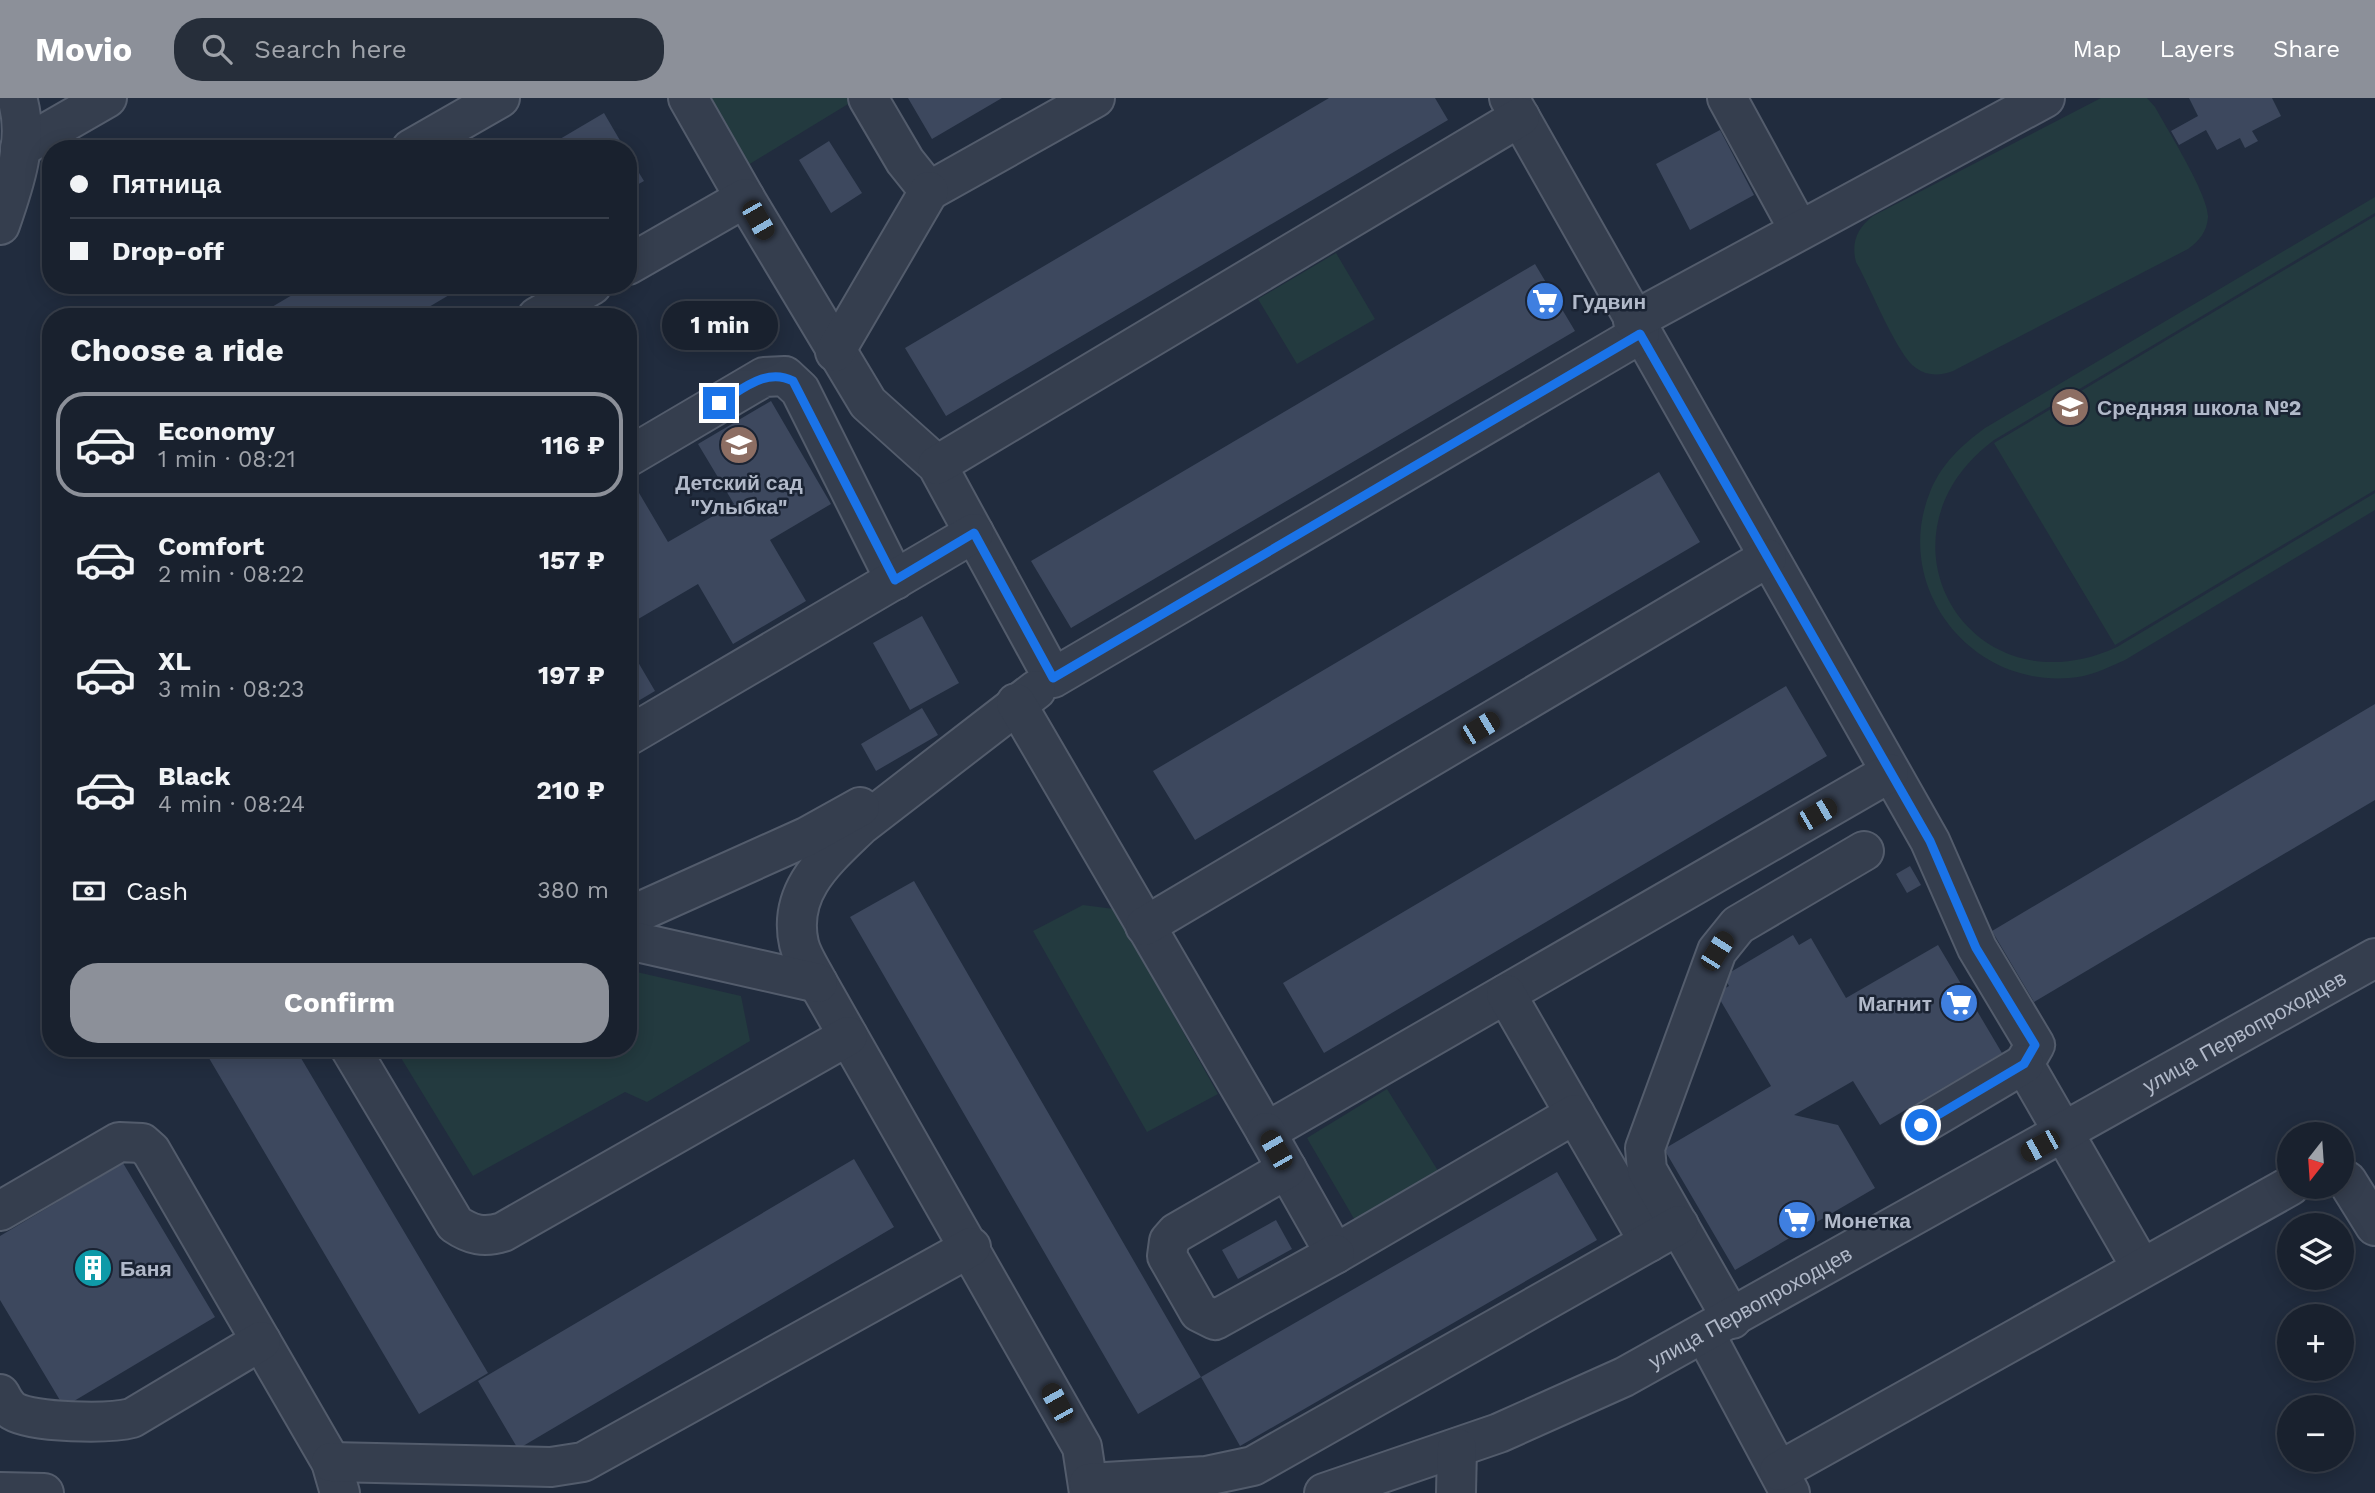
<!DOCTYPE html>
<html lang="en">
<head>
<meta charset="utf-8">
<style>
  body { margin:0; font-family:"Work Sans",sans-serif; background:#262e3a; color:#f1f3f6; height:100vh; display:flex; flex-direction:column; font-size:26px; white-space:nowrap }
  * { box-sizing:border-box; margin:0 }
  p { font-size:23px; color:#9fa3aa }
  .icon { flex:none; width:38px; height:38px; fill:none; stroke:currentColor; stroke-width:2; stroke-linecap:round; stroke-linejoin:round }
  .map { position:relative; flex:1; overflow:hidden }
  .panel { position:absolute; left:42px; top:210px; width:595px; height:749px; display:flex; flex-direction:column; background:#19212e; border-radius:28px; box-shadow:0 4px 18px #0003,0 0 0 2px #373e4a }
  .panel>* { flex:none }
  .guide { position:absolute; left:42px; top:42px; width:595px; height:154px; border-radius:28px; box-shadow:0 4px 18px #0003,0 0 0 2px #373e4a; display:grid; align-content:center; height:154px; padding:0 28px; background:#19212e }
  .needle { width:46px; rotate:197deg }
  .buttons { position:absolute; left:2277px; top:1024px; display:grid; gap:14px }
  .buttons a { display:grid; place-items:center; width:77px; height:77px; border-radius:50%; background:#19212e; box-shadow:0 4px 18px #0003,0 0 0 2px #373e4a; font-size:35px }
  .end { position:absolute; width:32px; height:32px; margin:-16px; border:9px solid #1a73e8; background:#fff; box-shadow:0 0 0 4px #fff }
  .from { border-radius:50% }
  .bubble { position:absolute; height:49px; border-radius:24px; background:#19212e; box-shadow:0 4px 18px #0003,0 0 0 2px #373e4a; font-size:23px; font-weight:700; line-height:49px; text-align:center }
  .car { position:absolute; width:21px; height:42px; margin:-21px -10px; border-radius:9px; box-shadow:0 0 5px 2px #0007; background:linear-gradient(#222 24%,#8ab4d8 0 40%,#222 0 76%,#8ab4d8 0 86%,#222 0) }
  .guide b { display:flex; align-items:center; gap:24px; height:66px; font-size:26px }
  .guide b+b { border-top:2px solid #373e4a }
  .guide i { width:18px; height:18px; background:#f1f3f6 }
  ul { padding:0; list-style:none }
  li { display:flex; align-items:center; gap:21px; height:105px; margin:0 14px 10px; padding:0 14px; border:4px solid transparent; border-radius:28px }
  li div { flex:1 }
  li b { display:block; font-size:26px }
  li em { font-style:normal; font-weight:700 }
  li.selected { border-color:#8c9099 }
  li>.icon { width:63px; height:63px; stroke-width:1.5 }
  h2 { padding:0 28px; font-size:32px; line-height:84px }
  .pay { display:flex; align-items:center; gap:18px; height:77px; padding:0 28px; font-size:26px }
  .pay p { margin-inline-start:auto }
  .cta { display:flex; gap:14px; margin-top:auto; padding:14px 28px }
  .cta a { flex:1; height:80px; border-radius:28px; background:#8c9099; color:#fff; font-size:28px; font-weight:700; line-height:80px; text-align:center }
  header { display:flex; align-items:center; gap:42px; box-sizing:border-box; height:98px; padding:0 35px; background:#8c9099; color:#fff }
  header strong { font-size:33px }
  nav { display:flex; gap:38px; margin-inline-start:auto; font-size:24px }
  .search { width:490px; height:63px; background:#262e3a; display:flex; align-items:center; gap:18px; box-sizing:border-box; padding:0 24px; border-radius:28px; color:#9fa3aa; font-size:26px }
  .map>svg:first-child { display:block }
</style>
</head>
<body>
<header>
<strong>Movio</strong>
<div class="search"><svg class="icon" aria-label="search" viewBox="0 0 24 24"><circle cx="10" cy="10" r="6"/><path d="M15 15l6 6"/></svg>Search here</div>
<nav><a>Map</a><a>Layers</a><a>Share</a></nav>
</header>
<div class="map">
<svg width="2375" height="1395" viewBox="0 0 2375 1395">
  <rect width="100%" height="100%" fill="#212c3e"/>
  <path fill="#233a3f" d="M700,0H851L853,3L743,70Z
    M2101,0H2147L2155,9C2167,31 2209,98 2208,119C2207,134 2199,143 2188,151L1953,273C1940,278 1927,278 1916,270C1897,257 1870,188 1856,164C1851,145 1857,130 1873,118Z
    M2375,99V115L1994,342C1864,439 1970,617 2117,549L2375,395V412L2125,562C2107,570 2089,579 2069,580C1969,588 1892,488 1930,394C1941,366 1962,347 1985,330Z
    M2375,118V392L2115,547L1994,345Z
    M1336,155L1375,221L1297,266L1258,201Z
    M1083,807L1114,811L1218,996L1147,1034L1033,833Z
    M628,872L741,898L750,943L647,1004L625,994L473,1078L395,950H628Z
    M1387,991L1445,1084L1360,1131L1307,1040Z"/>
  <path fill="#3d485e" d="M908,0H1002L932,41Z
    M1329,0H1435L1448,22L946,318L905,250Z
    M2189,0H2272L2281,18L2252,33L2258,43L2245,50L2240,40L2217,52L2206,32L2179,47L2171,33L2198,18Z
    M604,15L625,51H543Z
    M1720,32L1754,97L1690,132L1656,66Z
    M829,43L862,95L831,115L799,62Z
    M628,57L644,83L628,92Z
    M1535,166L1575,233L1071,530L1031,463Z
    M309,187H466L412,219H255Z
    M771,303L831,406L770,442L806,503L733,546L698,486L628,527V385L632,383L668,444L734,406L698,346Z
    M1659,374L1700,444L1195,742L1153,673Z
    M922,518L959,585L910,612L873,545Z
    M628,547L655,593L628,609Z
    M1786,588L1827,658L1324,955L1283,885Z
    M2375,606V702L2034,904L1992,833Z
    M922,610L938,637L876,673L861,646Z
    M1910,768L1921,787L1907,795L1896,776Z
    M914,783L1201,1279L1138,1316L850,819Z
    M1793,837L1799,847L1811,840L1846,900L1938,847L2002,955L1880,1027L1853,983L1794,1017L1838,1027L1875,1090L1735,1172L1664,1051L1771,988L1716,895L1729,888L1724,878Z
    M203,950H295L488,1275L419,1316Z
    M854,1061L894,1129L518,1351L478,1283Z
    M123,1065L215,1219L64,1309L0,1202V1138Z
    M1557,1074L1597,1142L1240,1348L1201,1279Z
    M1276,1122L1292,1151L1238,1181L1222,1152Z"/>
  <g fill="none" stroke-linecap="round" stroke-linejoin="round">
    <defs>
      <g id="minor">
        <path d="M688,0L745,100"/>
        <path d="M868,0L905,63L929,93L1095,0"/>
        <path d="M1509,0L1930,743L1977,850L2035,947L2024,966L2141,1169"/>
        <path d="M1727,0L1799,132"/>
        <path d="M20,50L107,0"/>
        <path d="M411,51L500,0"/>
        <path d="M0,127C14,87 30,41 17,0"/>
        <path d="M628,167L745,100L868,305L937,367L1053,580L1640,236"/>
        <path d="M537,219L592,187"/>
        <path d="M1633,223L2045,0"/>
        <path d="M835,254L929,93"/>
        <path d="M628,359L764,279L785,278L800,292L895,482"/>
        <path d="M937,367L1520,19"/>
        <path d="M1036,592L860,728C826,761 787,793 799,846C802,859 812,873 818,885L1082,1349L1089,1395"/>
        <path d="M1016,605L1266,1034L1889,675"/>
        <path d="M628,638L974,435"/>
        <path d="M628,819L806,739L860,709"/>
        <path d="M1145,828L1767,460"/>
        <path d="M628,842L818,885"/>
        <path d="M1506,896L1575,1016"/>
        <path d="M350,950L455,1126C471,1137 484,1140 503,1134L848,938"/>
        <path d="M1921,1027L2024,966"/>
        <path d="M1266,1034L1335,1156L1575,1016L1649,1144"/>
        <path d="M1287,1071L1176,1135L1169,1143L1167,1158L1199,1214L1215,1222L1335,1156"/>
        <path d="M2342,1080L2347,1083L2375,1128"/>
        <path d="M0,1113L119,1044L142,1045L151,1053L331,1364L340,1395"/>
        <path d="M1732,1221L1647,1072L1645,1050L1717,853L1738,827L1864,753"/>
        <path d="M1705,1236L1790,1395"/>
        <path d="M0,1296C3,1302 7,1309 13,1313C33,1325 109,1326 132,1320L261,1243"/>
        <path d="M331,1364L551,1369L583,1364L971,1149"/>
        <path d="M1779,1373L2290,1088"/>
        <path d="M1089,1385L1206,1378L1253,1368L1679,1127"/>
        <path d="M0,1394L44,1395"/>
        <path id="s1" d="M1324,1395L1499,1335L1624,1279L2375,860"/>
        <path d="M1456,1395L1457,1350"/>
      </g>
    </defs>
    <use href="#minor" stroke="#535c6c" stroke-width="42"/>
    <use href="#minor" stroke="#353e4e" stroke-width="38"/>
  </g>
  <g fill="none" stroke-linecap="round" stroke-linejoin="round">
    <path stroke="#1a73e8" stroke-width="9" d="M719,305C742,292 766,269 793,283L895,482L974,435L1053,580L1640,236L1930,743L1976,850L2035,947L2024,966L1921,1027"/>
  </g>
  <defs>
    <symbol id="supermarket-disc" viewBox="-11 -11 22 22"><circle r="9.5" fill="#3f7fe0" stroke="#1a2333"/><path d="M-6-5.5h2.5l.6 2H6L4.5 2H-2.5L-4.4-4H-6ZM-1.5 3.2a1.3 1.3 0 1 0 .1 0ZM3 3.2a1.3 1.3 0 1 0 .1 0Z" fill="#fff"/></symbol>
    <symbol id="school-disc" viewBox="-11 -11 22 22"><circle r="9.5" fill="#8d6e63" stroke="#1a2333"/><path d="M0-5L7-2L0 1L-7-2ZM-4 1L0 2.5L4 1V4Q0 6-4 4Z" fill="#fff"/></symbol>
    <symbol id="building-disc" viewBox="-11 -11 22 22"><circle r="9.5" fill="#0f9aa8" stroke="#1a2333"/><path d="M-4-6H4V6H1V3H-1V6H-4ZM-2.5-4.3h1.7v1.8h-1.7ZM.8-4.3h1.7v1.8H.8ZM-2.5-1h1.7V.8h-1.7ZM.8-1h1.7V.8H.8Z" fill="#fff"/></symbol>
  </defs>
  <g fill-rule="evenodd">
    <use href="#supermarket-disc" x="1523" y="181" width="44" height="44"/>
    <use href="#school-disc" x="2048" y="287" width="44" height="44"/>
    <use href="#school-disc" x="717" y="325" width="44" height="44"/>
    <use href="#supermarket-disc" x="1937" y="883" width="44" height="44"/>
    <use href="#supermarket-disc" x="1775" y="1100" width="44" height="44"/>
    <use href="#building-disc" x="71" y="1148" width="44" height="44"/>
  </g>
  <g text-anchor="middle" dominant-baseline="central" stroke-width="5" stroke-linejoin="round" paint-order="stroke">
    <g font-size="21" font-weight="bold" fill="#b1b9c9" stroke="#1a2333" text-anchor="start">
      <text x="1572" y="203">Гудвин</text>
      <text x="2097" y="309">Средняя школа №2</text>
      <text x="739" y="384" text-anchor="middle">Детский сад<tspan x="739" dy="24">"Улыбка"</tspan></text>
      <text x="1932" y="905" text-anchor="end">Магнит</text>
      <text x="1824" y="1122">Монетка</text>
      <text x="120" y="1170">Баня</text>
    </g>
    <g font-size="21" fill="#b1b9c9" stroke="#1a2333">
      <text stroke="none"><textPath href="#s1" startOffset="1032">улица Первопроходцев</textPath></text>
      <text stroke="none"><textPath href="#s1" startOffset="466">улица Первопроходцев</textPath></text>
    </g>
  </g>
</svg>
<div class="buttons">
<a><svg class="needle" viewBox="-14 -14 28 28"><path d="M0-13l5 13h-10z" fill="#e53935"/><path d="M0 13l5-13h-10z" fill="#9fa3aa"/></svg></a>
<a><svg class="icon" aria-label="layers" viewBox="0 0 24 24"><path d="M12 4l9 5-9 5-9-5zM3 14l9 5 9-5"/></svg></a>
<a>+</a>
<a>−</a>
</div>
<i class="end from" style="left:1921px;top:1027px"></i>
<i class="end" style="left:719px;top:305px"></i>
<div class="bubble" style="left:662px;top:203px;width:116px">1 min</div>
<i class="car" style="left:758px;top:122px;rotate:150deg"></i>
<i class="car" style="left:1480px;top:630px;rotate:59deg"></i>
<i class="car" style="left:1817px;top:716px;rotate:60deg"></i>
<i class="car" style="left:1717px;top:853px;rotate:32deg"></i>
<i class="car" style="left:2040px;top:1048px;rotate:241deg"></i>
<i class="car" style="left:1276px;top:1052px;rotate:330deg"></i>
<i class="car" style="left:1057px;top:1305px;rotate:331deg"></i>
<div class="guide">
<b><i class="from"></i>Пятница</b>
<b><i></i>Drop-off</b>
</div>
<section class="panel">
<h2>Choose a ride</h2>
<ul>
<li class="selected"><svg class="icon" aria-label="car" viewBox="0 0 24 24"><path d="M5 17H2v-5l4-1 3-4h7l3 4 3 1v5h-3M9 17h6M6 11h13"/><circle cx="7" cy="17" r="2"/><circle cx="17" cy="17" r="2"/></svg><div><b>Economy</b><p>1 min · 08:21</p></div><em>116 ₽</em></li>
<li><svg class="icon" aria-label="car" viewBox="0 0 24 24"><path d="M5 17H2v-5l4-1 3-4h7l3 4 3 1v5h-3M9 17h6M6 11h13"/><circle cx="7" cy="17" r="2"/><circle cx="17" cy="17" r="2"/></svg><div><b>Comfort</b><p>2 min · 08:22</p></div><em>157 ₽</em></li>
<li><svg class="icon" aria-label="car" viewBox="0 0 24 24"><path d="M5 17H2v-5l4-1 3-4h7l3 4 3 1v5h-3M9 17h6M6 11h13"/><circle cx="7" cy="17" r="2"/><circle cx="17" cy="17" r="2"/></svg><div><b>XL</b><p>3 min · 08:23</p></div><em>197 ₽</em></li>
<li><svg class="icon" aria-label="car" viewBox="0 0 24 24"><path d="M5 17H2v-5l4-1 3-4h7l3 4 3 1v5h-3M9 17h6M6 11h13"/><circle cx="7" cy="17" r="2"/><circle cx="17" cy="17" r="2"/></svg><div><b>Black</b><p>4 min · 08:24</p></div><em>210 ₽</em></li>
</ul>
<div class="pay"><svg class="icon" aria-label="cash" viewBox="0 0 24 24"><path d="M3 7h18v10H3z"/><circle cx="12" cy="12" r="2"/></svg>Cash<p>380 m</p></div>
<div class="cta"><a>Confirm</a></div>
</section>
</div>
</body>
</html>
